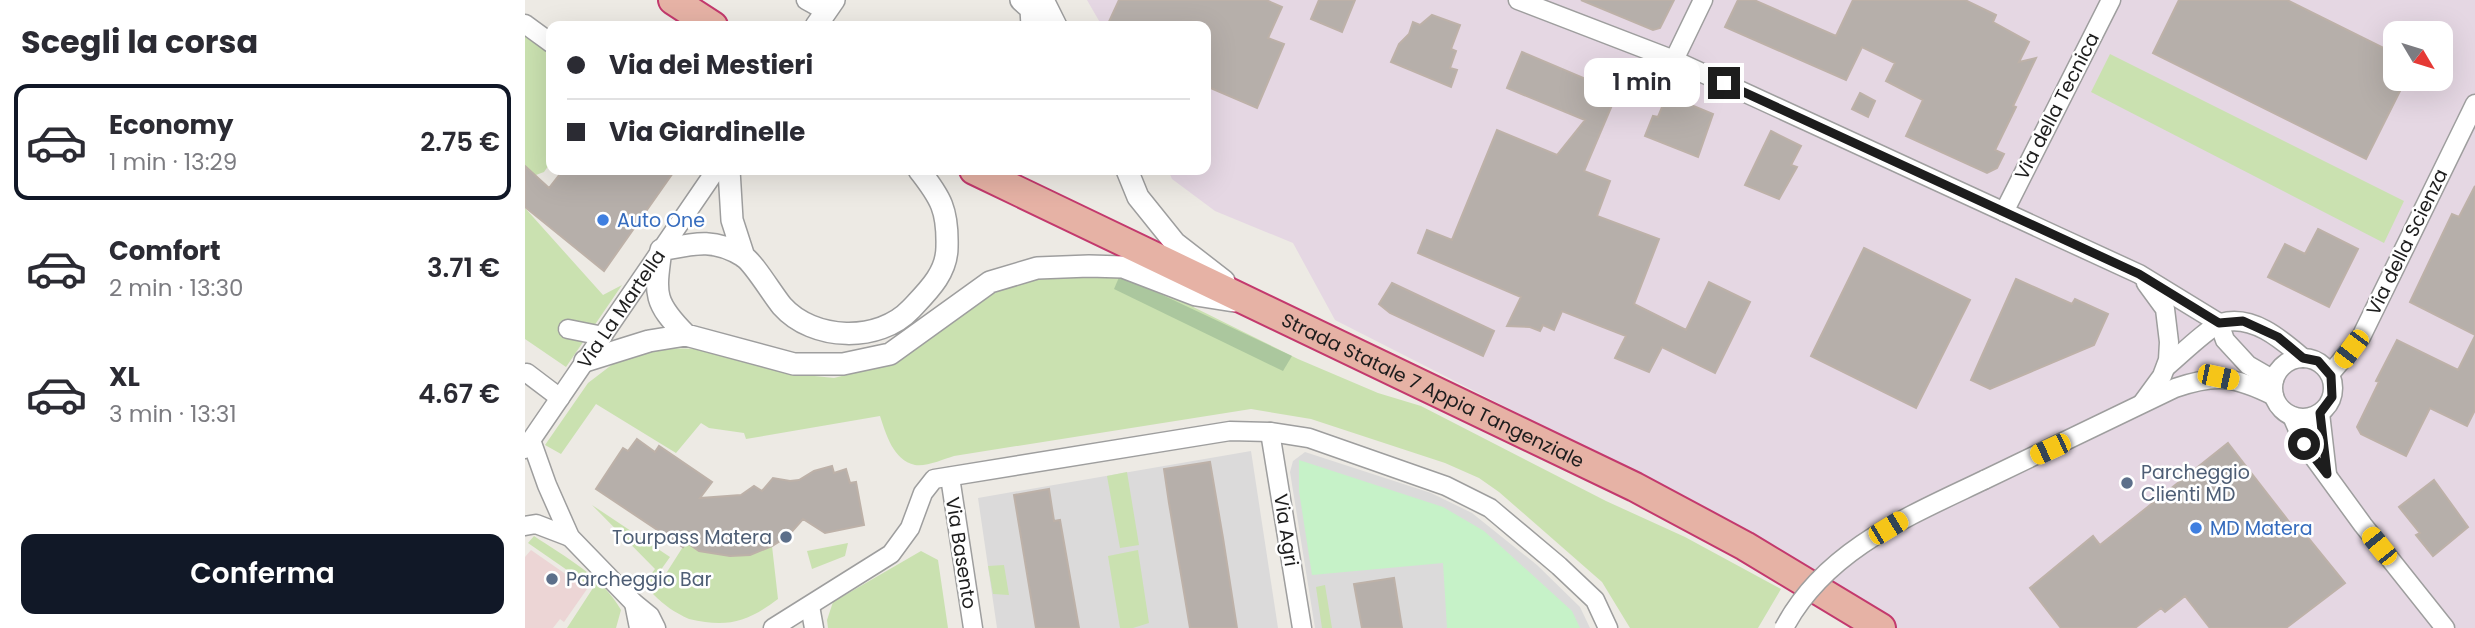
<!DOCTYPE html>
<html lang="it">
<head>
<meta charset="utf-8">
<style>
  body { margin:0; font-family:Poppins,sans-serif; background:#f7f7f7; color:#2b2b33; height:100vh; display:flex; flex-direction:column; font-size:26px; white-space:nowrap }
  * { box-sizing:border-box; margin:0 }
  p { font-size:23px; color:#7c7c81 }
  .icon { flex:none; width:38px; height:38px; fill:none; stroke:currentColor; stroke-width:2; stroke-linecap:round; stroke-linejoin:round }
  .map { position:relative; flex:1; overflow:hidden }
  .sheet { display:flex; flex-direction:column; background:#fff; width:525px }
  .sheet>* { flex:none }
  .guide { position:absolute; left:21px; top:21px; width:665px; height:154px; border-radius:14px; box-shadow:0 7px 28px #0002; display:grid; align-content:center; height:154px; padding:0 21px; background:#fff }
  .needle { width:46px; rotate:128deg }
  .tools { position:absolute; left:1858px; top:21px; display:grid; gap:14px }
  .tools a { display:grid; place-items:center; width:70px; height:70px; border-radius:14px; background:#fff; box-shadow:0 7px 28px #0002; font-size:35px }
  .end { position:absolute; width:32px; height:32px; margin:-16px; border:9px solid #1d1d1d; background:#fff; box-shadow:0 0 0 4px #fff }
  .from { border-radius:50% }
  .bubble { position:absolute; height:49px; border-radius:14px; background:#fff; box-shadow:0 7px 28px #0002; font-size:23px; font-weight:600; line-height:49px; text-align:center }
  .car { position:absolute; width:21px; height:42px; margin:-21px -10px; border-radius:9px; box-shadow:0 0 5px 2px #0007; background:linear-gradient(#f5c518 24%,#345 0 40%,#f5c518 0 76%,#345 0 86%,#f5c518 0) }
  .guide b { display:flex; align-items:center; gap:24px; height:66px; font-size:26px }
  .guide b+b { border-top:2px solid #e1e1e2 }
  .guide i { width:18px; height:18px; background:#2b2b33 }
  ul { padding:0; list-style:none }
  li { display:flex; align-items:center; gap:21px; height:116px; margin:0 14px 10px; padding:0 7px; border:4px solid transparent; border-radius:14px }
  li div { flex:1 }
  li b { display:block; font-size:26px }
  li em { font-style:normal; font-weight:600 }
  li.on { border-color:#111827 }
  li>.icon { width:63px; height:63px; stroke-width:1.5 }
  h2 { padding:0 21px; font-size:32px; line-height:84px }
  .primary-button { display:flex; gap:14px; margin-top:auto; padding:14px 21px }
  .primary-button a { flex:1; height:80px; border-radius:14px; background:#111827; color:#fff; font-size:28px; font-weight:600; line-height:80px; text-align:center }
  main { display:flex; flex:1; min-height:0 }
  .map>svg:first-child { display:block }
</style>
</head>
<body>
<main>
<section class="sheet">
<h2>Scegli la corsa</h2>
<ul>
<li class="on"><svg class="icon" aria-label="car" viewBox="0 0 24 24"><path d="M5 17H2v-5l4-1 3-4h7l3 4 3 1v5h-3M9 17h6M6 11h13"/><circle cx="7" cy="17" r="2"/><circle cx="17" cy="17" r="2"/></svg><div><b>Economy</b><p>1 min · 13:29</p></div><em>2.75 €</em></li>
<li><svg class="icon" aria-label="car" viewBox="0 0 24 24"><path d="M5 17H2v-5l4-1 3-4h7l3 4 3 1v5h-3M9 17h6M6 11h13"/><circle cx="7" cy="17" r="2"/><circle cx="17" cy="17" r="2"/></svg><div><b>Comfort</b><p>2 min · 13:30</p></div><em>3.71 €</em></li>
<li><svg class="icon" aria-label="car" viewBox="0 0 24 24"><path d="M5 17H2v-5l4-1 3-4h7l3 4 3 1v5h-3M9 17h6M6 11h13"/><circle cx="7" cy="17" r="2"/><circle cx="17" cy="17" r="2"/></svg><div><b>XL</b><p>3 min · 13:31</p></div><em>4.67 €</em></li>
</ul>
<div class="primary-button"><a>Conferma</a></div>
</section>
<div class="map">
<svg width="1950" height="628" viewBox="0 0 1950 628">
  <rect width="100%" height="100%" fill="#edeae4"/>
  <path fill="#dbdada" d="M726,451L753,628H472L453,498Z
    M780,452L906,493L947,513L1012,565L1055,607L1065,628H790L765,472L768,461Z"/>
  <path fill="#ecd5d5" d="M6,550L62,589L39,622L35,619L28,628H0V557Z"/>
  <path fill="#e5d7e3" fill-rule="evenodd" d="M562,0H1950V628H1362L1228,533L810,320L768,243L690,211L647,179L643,170H681V26H577ZM1871,33H1916V79H1871Z"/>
  <path fill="#cae1b0" d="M0,26L26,48V162L19,172L0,179Z
    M1585,54L1879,201L1859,243L1566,92Z
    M0,208L78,295L97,285L41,367L0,339Z
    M524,275H595L636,291L773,359L853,393L896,406L1081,501L1160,537L1256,589L1233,628H1105L1077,582L974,492L954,478L920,463L786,419L726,409L429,456C419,459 401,467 390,465C368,460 361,434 355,416L221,439L219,433L184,428L176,423L151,453L71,404L36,454L20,445L63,383L97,357L133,348L178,349L270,374L309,378L344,369L375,358L474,290Z
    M602,472L614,545L595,548L582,476Z
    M67,505L145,557L123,588L119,583L130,569Z
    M9,536C40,557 78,577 96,610L91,628H42L68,588L3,543Z
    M161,542C189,560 217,558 247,546L253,599C222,622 203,628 164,619C149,612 140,606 128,594Z
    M323,543L320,556L287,569L282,551Z
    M613,550L624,623L608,628H595L583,556Z
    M396,551L413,560L423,628H303L302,620L308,602Z
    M479,565L484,595L468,594L463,566Z
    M800,585L807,628H797L791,587Z"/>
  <path fill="#abc79e" d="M595,275L767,356L758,371L589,289Z"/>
  <path fill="#c6f2c8" d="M774,460L918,507L959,531L1047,611L1055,628H922L918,563L787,575L774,491Z"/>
  <path fill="#b6afaa" stroke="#bdb1a8" stroke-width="2" d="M594,0H741L757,7L743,38L759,44L732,108L681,86V26H582Z
    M794,0H830L817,32L786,19Z
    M1056,0H1149L1135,28L1128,30Z
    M1213,0H1229L1311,36L1328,0H1440L1471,15L1468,22L1504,42L1494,62L1511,58L1488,106L1491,107L1470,150L1479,154L1472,168L1462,173L1381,136L1398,100L1361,81L1370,63L1337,47L1321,80L1200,27Z
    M1654,0H1762L1871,54V79H1881L1841,159L1628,53Z
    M907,15L935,25L926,49L931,51L925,68L932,70L926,87L866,62L874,44L884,34L888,22L895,25Z
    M997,52L1070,83L1077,67L1099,77L1059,171L1085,181L1072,216L1134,239L1109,304L1161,330L1184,282L1225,302L1190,373L1137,347L1124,372L1090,358L1101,336L1037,311L1029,330L1018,325L1015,331L1005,327L982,326L996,297L893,253L902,230L927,240L972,130L1032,155L1060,120L982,88Z
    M1335,93L1350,101L1343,117L1327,109Z
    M1142,95L1188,114L1173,157L1120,136L1128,116L1133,117Z
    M1246,131L1276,146L1266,165L1272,167L1254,199L1220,185Z
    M0,166L24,188L35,174L103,173L105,170H150L79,271L0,207Z
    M1950,186V335L1885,302L1927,214L1934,217Z
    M1793,229L1833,249L1804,307L1743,277L1760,244L1780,254Z
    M1339,248L1445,300L1391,408L1286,356Z
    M1491,279L1547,304L1550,299L1583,314L1569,345L1465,389L1446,380Z
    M867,283L969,331L958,356L865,313L854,304Z
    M1950,336V410L1942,426L1905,408L1881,456L1836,434L1832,427L1854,382L1851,381L1872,340L1933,370Z
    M112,439L130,452L134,446L187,482L175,498L216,495L229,486L237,491L248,478L265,481L274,480L289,471L307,466L309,473L321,469L325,483L331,482L339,525L300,533L278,519L263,536L247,546L225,555L205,556L174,551L161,542L158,547L71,489L98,448L103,451Z
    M1703,443L1772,532L1776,529L1820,583L1761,628H1685L1660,596L1640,612L1636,608L1610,628H1536L1505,588L1568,536L1575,545Z
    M685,462L698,538L712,628H665L644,503L639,469Z
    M1909,480L1943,527L1908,556L1891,535L1895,533L1874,507Z
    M524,489L529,521L535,520L554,628H511L489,495Z
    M869,578L877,628H837L829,584Z"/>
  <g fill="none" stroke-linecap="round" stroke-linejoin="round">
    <defs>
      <g id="minor">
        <path d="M281,0L301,11"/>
        <path d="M993,0L1149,60L1614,274L1694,323L1700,340L1723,365L1749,380"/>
        <path d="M0,24L26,43"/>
        <path d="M1149,60L1178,0"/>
        <path d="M1479,212L1586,0"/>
        <path d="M43,329L78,336"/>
        <circle cx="1778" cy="388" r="30"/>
        <path d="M1641,367C1652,358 1684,327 1696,323C1727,314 1756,339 1778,358"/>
        <path d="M2,373L35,398"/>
        <path d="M1805,374L1836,337L1950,104"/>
        <path d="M1618,402L1637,376L1643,360L1644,342L1640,309L1621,283"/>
        <path d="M1795,413L1802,474"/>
        <path d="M1767,416L1779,444L1838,525L1920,628"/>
        <path d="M745,432L777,628"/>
        <path d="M6,440L22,485L45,537L109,603L125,616L131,628"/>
        <path id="s1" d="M0,449L191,170"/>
        <path d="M425,477L448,628"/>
        <path d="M1459,480L1650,388C1691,374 1709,376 1749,396"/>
        <path d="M0,526L11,524L45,537"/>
        <path d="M109,603L114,628"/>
        <path d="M285,606L289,628"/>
        <path d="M248,628L366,554L385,528L398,493L409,479L705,431L745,432L784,438L921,486L965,508L1034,566L1070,600L1083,628"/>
      </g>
      <path id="tertiary" d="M496,0L506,9L507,26
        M518,0L531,26
        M291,26L309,0
        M204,170L207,220L219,257
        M602,170L613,197L650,243L699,281
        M161,335C128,302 130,294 136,250C167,244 188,237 218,256C229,263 247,294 257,306C288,341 354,343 386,309C403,291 422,273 422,247C423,210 416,198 394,170
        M60,361L124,341L161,335L269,364H318L365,354L465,282L512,268L564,266L598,267L671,295L709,301"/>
      <g id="trunk">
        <path d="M148,0L188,26"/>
        <path id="s2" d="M449,170L1110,487L1220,546L1356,628"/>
      </g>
    </defs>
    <use href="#minor" stroke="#9e9e9e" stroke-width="21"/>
    <use href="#tertiary" stroke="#9e9e9e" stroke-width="24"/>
    <use href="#trunk" stroke="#c3396d" stroke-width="32"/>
    <use href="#minor" stroke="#fff" stroke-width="18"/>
    <use href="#tertiary" stroke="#fff" stroke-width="21"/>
    <use href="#trunk" stroke="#e6b2a5" stroke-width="28"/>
    <defs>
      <path id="minor-bridge" d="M1259,628C1300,550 1384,516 1459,480"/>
    </defs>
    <use href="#minor-bridge" stroke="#9e9e9e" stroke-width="21" stroke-linecap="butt"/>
    <use href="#minor-bridge" stroke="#fff" stroke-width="18"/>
  </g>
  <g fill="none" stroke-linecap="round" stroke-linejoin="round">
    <path stroke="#1d1d1d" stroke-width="9" d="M1199,83L1614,274L1694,323L1718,321L1753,337L1778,358L1793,361L1806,376L1807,397L1795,413L1802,474L1779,444"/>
  </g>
  <g fill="#3f7fe0" stroke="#fff" stroke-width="2.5">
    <circle cx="78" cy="220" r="7"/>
    <circle cx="1671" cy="528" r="7"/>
  </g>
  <g fill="#5c6f8a" stroke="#fff" stroke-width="2.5">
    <circle cx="1602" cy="483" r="7"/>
    <circle cx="261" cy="537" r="7"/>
    <circle cx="27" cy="579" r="7"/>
  </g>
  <g text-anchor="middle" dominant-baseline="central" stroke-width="5" stroke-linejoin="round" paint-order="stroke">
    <g font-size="19" fill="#1d1d1d" stroke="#fff">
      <text transform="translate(1532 106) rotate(-63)">Via della Tecnica</text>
      <text transform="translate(1882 242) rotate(-64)">Via della Scienza</text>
      <text stroke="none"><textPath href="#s1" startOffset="170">Via La Martella</textPath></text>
      <text stroke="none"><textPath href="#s2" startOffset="509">Strada Statale 7 Appia Tangenziale</textPath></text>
      <text transform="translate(761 530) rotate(81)">Via Agri</text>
      <text transform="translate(436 553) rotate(81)">Via Basento</text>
    </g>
    <g font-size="19" fill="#366cbe" stroke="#fff" text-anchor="start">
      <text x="92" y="220">Auto One</text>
      <text x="1685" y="528">MD Matera</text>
    </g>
    <g font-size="19" fill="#4e5e75" stroke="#fff" text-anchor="start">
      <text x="1616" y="472">Parcheggio<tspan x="1616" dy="22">Clienti MD</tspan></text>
      <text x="247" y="537" text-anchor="end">Tourpass Matera</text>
      <text x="41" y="579">Parcheggio Bar</text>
    </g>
  </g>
</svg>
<div class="tools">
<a><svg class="needle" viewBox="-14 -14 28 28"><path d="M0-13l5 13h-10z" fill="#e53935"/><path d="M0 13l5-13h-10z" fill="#7c7c81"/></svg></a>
</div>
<i class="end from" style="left:1779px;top:444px"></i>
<i class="end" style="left:1199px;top:83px"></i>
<div class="bubble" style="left:1059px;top:58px;width:116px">1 min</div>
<i class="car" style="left:1826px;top:349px;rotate:217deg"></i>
<i class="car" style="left:1693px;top:377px;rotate:102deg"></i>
<i class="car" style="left:1525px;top:449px;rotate:245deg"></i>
<i class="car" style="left:1363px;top:528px;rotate:59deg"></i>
<i class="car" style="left:1854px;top:546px;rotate:321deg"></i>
<div class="guide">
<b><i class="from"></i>Via dei Mestieri</b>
<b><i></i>Via Giardinelle</b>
</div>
</div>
</main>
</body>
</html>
